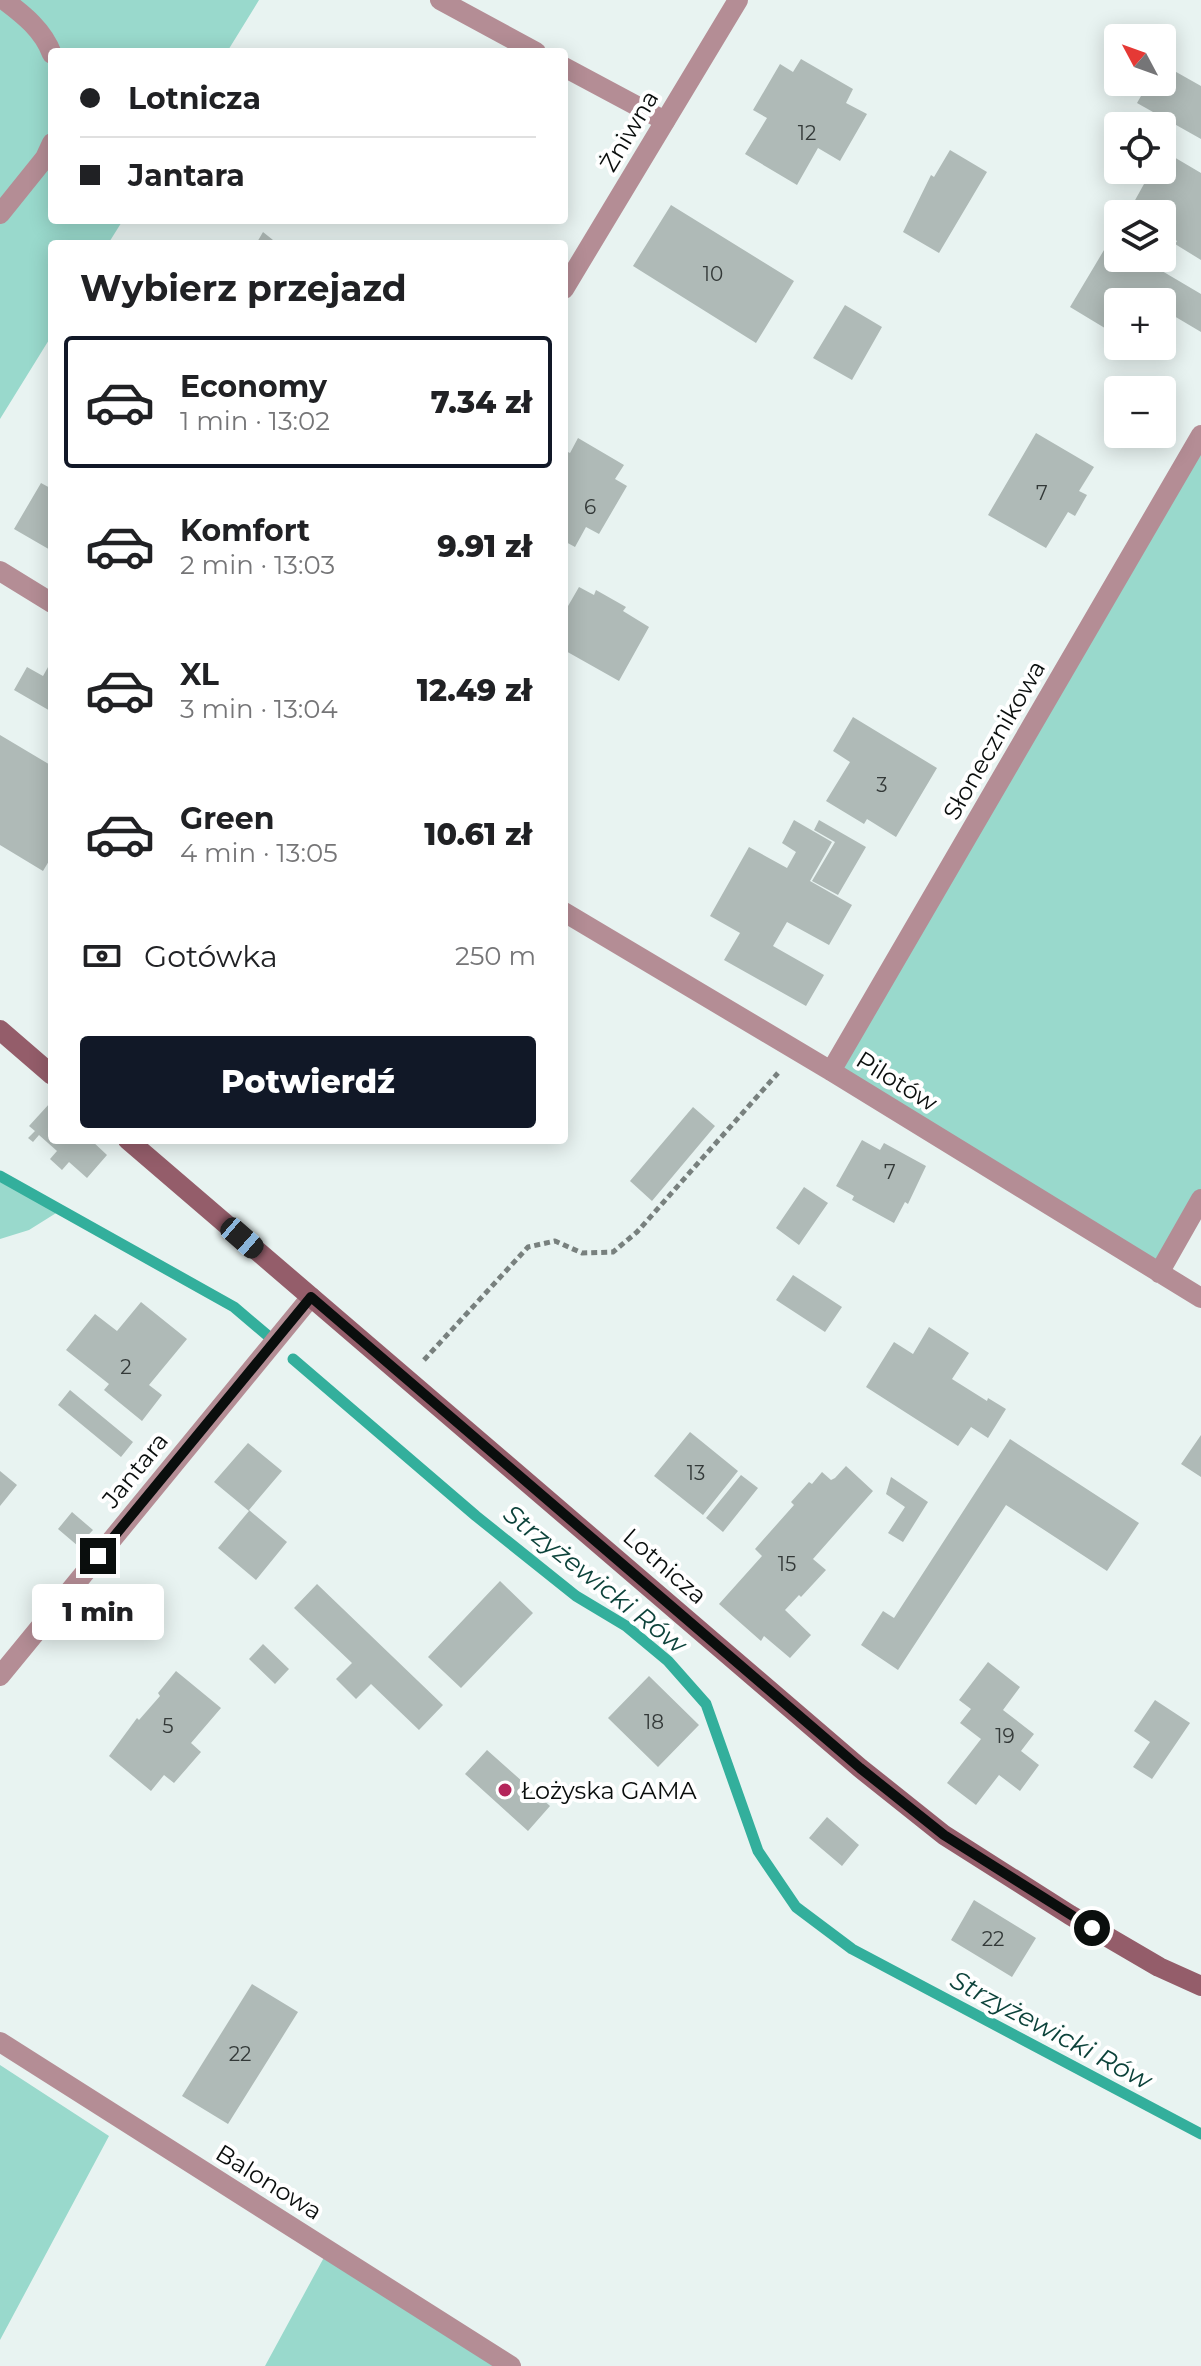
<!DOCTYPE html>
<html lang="pl">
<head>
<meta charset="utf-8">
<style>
  body { margin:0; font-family:Montserrat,sans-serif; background:#f6f6f6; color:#202124; height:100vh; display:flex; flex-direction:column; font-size:30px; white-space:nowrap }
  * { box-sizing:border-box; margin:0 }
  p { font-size:26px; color:#757577 }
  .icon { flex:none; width:44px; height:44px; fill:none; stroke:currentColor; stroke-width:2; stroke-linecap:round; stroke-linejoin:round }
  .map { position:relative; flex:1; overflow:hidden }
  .drawer { position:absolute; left:48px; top:240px; width:520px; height:904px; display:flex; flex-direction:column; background:#fff; border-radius:8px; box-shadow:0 4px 20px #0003 }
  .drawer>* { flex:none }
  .guide { position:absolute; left:48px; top:48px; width:520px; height:176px; border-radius:8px; box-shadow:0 4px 20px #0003; display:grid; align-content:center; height:176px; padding:0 32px; background:#fff }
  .needle { width:52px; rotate:311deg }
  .buttons { position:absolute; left:1104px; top:24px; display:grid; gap:16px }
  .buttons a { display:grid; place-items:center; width:72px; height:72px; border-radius:8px; background:#fff; box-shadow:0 4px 20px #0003; font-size:40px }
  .end { position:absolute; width:36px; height:36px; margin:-18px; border:10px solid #0a0e0d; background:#fff; box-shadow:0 0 0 4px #fff }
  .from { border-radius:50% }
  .bubble { position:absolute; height:56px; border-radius:8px; background:#fff; box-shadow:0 4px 20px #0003; font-size:26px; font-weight:800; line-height:56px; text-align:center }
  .car { position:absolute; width:24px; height:48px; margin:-24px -12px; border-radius:10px; box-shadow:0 0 6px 2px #0007; background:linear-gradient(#222 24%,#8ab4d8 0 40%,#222 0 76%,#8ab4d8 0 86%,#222 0) }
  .guide b { display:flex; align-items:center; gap:28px; height:76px; font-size:30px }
  .guide b+b { border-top:2px solid #e0e0e0 }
  .guide i { width:20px; height:20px; background:#202124 }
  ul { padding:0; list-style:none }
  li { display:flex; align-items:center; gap:24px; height:132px; margin:0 16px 12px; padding:0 16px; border:4px solid transparent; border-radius:8px }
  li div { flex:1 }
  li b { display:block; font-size:30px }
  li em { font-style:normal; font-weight:800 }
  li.active { border-color:#111827 }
  li>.icon { width:72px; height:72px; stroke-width:1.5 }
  h2 { padding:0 32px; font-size:36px; line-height:96px }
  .pay { display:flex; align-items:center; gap:20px; height:88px; padding:0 32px; font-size:30px }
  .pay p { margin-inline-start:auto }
  .button { display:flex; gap:16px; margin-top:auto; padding:16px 32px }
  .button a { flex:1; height:92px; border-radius:8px; background:#111827; color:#fff; font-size:32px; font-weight:800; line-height:92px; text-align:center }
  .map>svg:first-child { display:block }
</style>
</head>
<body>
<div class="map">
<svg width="1201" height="2366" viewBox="0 0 1201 2366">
  <rect width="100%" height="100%" fill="#e8f3f1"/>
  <path fill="#99d9cc" d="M0,0H259L227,52H52V220H123L108,244H52V335L0,419Z
    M1201,435V1199L1159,1273L831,1071Z
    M0,1176L61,1210L29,1230L0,1239Z
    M0,2065L109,2136L0,2340Z
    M328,2250L511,2366H265Z"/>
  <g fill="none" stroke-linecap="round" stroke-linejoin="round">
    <path stroke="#33af9c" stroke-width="11" d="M0,1176L234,1307L267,1335
      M293,1359L476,1516L576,1596L626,1626L668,1661L706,1704L758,1851L796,1907L852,1949L1201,2134"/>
  </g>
  <path fill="#afbab7" d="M801,59L853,89L846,103L867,114L840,161L818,148L797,185L745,154L767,118L753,110L780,64L793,72Z
    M1162,64L1201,86V139L1137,103L1149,82H1162Z
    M950,150L987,172L939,253L903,232L931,175L934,177Z
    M1162,150L1201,173V260L1175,244L1177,241L1162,233V214H1134L1129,211L1144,184L1129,175L1132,170H1162Z
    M671,205L794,281L756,343L633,266Z
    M263,232L278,244H256Z
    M1110,240L1118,245V258H1140L1201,294V332L1169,313L1162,324V302H1118V336L1070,307Z
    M845,305L882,327L852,380L813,358Z
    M1036,433L1094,467L1079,491L1087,495L1075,516L1068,512L1046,548L988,515Z
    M578,438L624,465L615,479L627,486L599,534L586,527L575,547L564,541V450L570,453Z
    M41,483L52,489V551L14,529Z
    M579,587L594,595L596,590L626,607L623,611L649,627L619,681L564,650V613Z
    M52,660V712L14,690L27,667L43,676Z
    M853,717L937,768L896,837L867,819L864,824L826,801L850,762L833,751Z
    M0,735L52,766V856L43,871L0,845Z
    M794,820L832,842L810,881L852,905L829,945L787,922L773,946L824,975L806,1006L724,960L740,933L710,916L749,847L787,868L796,852L782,843Z
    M819,820L866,847L838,895L812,881L835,842L814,830Z
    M50,1103L52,1105V1140H91L107,1155L87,1178L69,1162L62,1170L50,1159L57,1151L39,1135L33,1142L28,1138L35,1131L29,1126Z
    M693,1107L715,1126L652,1201L630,1181Z
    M862,1140L880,1150L884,1143L926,1166L908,1204L905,1202L894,1223L852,1200L854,1196L836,1186Z
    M804,1187L828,1203L799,1245L776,1228Z
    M793,1275L842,1307L825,1332L776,1300Z
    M141,1302L187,1339L149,1385L162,1395L142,1421L104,1390L109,1384L66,1350L95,1314L117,1331Z
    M929,1327L969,1353L952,1379L987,1401L988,1398L1006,1409L988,1438L971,1427L958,1446L866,1387L894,1342L913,1354Z
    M70,1390L133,1442L121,1457L58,1405Z
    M690,1432L738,1471L703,1515L654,1476Z
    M1201,1435V1477L1181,1464Z
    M1010,1439L1139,1523L1107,1571L1006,1505L898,1670L861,1645L883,1611L894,1618Z
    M248,1443L282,1471L249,1510L287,1542L256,1580L218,1548L249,1511L214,1482Z
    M846,1466L873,1491L813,1559L826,1570L801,1597L799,1595L785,1610L811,1635L790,1658L764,1636L761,1641L719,1604L762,1556L755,1549L794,1505L791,1502L809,1482L812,1484L822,1472L831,1480L835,1478Z
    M0,1471L17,1485L0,1506Z
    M741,1475L758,1488L723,1532L706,1518Z
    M891,1477L928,1502L903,1542L888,1533L905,1507L886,1494Z
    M72,1512L93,1530L78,1546L58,1529Z
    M500,1581L533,1613L461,1688L428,1657Z
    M317,1584L443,1705L419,1730L371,1684L356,1699L336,1679L352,1663L294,1608Z
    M263,1644L289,1669L275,1684L249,1659Z
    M988,1662L1020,1687L1003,1710L1034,1734L1021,1751L1039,1765L1020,1791L999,1775L976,1805L947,1783L981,1739L960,1723L971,1709L959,1700Z
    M176,1671L221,1708L191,1743L201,1752L174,1783L164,1775L151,1791L109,1756L137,1718L139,1720L160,1696L158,1693Z
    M649,1676L699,1725L658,1767L608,1718Z
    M1155,1700L1190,1723L1152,1779L1133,1767L1150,1742L1134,1731Z
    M487,1750L550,1806L528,1831L465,1774Z
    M827,1817L859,1845L842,1866L809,1838Z
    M974,1900L1036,1938L1012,1977L951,1940Z
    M252,1984L298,2012L228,2124L182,2096Z"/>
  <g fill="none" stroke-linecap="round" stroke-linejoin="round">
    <path stroke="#78807e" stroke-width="5" stroke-dasharray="6 4" stroke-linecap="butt" d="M424,1360L528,1247L555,1241L582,1253L613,1252L637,1232L778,1073"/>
    <path stroke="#b48d95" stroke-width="20" d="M440,0L536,52
      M564,67L665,121"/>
    <path stroke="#b48d95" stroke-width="20" d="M4,0C24,15 43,30 52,54
      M0,214L45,158L52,143
      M564,289L738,0
      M0,571L52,603
      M564,912L831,1071L1201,1298
      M831,1071L1201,435
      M1159,1273L1201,1199
      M0,1676L311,1297
      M0,2042L511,2366"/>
    <path stroke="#945d6a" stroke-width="20" d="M0,1030L52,1075
      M128,1140L860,1768L944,1835L1070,1915L1159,1967L1201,1986"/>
  </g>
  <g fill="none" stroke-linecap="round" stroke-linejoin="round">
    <path stroke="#0a0e0d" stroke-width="10" d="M98,1556L311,1297L860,1768L944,1835L1092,1928"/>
  </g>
  <circle fill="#b4265b" stroke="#fff" stroke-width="3" cx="505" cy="1790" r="8"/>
  <g text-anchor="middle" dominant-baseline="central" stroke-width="8" stroke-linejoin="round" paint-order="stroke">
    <g font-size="20" fill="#333938">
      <text x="807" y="133">12</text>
      <text x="713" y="274">10</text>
      <text x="1042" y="493">7</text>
      <text x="590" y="507">6</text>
      <text x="882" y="785">3</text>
      <text x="890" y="1172">7</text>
      <text x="126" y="1367">2</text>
      <text x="696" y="1473">13</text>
      <text x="787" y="1564">15</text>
      <text x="654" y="1722">18</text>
      <text x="168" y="1726">5</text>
      <text x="1005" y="1736">19</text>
      <text x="993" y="1939">22</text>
      <text x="240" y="2054">22</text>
    </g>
    <g font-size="24" fill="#0a0e0d" stroke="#fff">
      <text transform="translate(629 131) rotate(-59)">Żniwna</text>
      <text transform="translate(994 740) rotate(-60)">Słonecznikowa</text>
      <text transform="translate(897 1081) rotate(32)">Pilotów</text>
      <text transform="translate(135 1470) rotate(-51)">Jantara</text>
      <text transform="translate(665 1566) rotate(41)">Lotnicza</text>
      <text transform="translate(269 2182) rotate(32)">Balonowa</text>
    </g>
    <g font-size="24" fill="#0a0e0d" stroke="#fff" text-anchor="start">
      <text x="521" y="1790">Łożyska GAMA</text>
    </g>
    <g font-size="26" font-style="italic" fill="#0d433b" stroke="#fff">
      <text transform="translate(595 1579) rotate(38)">Strzyżewicki Rów</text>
      <text transform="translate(1051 2030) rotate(28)">Strzyżewicki Rów</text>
    </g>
  </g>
</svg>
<div class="buttons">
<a><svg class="needle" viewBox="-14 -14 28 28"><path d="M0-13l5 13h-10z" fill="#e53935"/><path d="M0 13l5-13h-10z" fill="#757577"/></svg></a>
<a><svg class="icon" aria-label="locate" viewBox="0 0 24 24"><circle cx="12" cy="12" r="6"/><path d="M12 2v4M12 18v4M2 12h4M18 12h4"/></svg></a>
<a><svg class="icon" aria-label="layers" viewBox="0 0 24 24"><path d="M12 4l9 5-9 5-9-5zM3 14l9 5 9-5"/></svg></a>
<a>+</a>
<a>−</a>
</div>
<i class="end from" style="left:1092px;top:1928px"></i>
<i class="end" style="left:98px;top:1556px"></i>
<div class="bubble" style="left:32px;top:1584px;width:132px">1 min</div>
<i class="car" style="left:242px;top:1238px;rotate:131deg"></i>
<div class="guide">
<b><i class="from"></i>Lotnicza</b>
<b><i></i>Jantara</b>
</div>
<section class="drawer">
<h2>Wybierz przejazd</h2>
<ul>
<li class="active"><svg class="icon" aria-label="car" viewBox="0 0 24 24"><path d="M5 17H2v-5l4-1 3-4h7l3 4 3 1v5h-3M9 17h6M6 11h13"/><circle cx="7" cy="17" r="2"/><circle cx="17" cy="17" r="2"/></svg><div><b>Economy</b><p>1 min · 13:02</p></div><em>7.34 zł</em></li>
<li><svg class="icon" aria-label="car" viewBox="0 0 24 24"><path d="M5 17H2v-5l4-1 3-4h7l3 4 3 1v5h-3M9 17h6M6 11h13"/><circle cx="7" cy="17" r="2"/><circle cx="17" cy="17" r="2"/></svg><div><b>Komfort</b><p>2 min · 13:03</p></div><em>9.91 zł</em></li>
<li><svg class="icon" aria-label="car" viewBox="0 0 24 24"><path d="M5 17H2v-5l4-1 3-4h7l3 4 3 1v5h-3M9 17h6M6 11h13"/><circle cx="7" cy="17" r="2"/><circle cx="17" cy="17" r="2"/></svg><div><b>XL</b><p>3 min · 13:04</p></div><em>12.49 zł</em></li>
<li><svg class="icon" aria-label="car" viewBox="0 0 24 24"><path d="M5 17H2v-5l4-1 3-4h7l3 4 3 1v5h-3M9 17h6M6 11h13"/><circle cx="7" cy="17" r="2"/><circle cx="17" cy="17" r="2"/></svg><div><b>Green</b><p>4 min · 13:05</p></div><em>10.61 zł</em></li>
</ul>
<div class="pay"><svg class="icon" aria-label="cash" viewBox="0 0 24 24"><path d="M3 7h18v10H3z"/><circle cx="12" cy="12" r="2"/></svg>Gotówka<p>250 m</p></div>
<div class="button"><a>Potwierdź</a></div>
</section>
</div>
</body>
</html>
